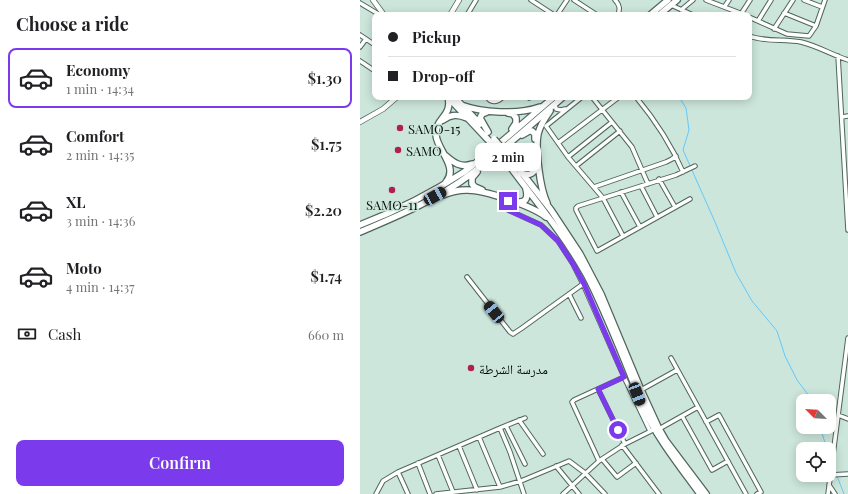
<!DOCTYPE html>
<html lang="en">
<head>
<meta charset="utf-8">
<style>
  body { margin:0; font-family:"Playfair Display","Noto Naskh Arabic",serif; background:#f6f6f6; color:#202124; height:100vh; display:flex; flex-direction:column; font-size:15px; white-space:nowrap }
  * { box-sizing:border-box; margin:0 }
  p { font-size:13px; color:#757577 }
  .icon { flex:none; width:22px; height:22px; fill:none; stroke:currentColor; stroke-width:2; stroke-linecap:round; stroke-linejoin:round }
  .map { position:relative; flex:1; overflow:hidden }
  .details { display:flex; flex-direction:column; background:#fff; width:360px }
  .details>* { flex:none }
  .guide { position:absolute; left:12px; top:12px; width:380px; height:88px; border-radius:8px; box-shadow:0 2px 10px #0003; display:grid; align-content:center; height:88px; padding:0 16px; background:#fff }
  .needle { width:26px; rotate:294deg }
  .controls { position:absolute; left:436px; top:394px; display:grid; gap:8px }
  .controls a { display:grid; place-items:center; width:40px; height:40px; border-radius:8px; background:#fff; box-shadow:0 2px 10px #0003; font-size:20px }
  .end { position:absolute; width:18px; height:18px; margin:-9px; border:5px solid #7c3aed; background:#fff; box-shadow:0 0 0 2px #fff }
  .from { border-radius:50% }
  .bubble { position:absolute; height:28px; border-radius:8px; background:#fff; box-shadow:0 2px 10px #0003; font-size:13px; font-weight:600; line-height:28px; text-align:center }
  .car { position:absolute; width:12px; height:24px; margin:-12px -6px; border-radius:5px; box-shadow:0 0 3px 1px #0007; background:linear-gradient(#222 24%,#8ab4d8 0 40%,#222 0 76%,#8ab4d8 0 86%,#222 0) }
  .guide b { display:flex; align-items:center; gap:14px; height:38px; font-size:15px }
  .guide b+b { border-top:1px solid #e0e0e0 }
  .guide i { width:10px; height:10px; background:#202124 }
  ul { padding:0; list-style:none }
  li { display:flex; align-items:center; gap:12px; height:60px; margin:0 8px 6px; padding:0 8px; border:2px solid transparent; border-radius:8px }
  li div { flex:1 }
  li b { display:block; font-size:15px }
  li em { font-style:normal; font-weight:600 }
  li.on { border-color:#7c3aed }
  li>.icon { width:36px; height:36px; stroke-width:1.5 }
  h2 { padding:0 16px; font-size:18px; line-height:48px }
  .pay { display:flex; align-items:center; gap:10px; height:44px; padding:0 16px; font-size:15px }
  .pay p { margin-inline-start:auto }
  .action { display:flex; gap:8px; margin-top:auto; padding:8px 16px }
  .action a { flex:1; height:46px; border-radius:8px; background:#7c3aed; color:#fff; font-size:16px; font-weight:600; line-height:46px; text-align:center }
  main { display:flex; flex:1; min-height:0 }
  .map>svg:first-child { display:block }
</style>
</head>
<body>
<main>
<section class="details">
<h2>Choose a ride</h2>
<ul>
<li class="on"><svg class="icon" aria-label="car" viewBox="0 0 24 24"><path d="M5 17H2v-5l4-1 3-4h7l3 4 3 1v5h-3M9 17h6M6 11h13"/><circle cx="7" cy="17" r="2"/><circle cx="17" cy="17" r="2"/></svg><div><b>Economy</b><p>1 min · 14:34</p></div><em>$1.30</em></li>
<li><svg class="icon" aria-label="car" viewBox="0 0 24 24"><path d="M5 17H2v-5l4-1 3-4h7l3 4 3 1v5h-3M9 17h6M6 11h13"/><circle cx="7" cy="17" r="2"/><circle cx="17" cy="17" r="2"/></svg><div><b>Comfort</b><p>2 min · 14:35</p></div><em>$1.75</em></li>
<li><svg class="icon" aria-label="car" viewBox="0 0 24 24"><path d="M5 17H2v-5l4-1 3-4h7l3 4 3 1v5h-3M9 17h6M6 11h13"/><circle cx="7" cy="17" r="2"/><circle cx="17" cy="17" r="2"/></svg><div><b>XL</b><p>3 min · 14:36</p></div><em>$2.20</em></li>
<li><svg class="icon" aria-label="car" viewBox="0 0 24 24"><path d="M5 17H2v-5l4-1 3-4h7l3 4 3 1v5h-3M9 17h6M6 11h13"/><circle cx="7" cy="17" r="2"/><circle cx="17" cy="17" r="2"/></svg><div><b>Moto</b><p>4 min · 14:37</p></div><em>$1.74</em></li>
</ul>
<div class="pay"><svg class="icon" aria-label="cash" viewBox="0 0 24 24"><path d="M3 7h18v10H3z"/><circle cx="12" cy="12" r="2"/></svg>Cash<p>660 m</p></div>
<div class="action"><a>Confirm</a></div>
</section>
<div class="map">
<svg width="488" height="494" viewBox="0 0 488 494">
  <rect width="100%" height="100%" fill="#cce6db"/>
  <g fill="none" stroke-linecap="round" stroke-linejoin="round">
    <path stroke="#64c8fa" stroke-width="1" d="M319,97L326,108L329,130L323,150L355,222L376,273L392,301L417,331L425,356L437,380L453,401
      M460,427L467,449
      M469,455L471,460
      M473,467L476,473
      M477,476L484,494"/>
    <defs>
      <path id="minor" d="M171,0L194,15
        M214,0L237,15
        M255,0C260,5 260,9 258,15
        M346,0L385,15
        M444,0L462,7
        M0,3L20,15
        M311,5L333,15
        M365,6L369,0
        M321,10L333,0
        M424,13L456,26
        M381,14L390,0
        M107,15L116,0
        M197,15L207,0
        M389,17L427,34L449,36L456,26L465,0
        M398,21L411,0
        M414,29L433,0
        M0,35L15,45
        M389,36C406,42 424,39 441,42C458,46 472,55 488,60
        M0,47L6,39
        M478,56L488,230
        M0,61L15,71
        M127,97C131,104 138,102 143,97
        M222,97L186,126L208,157L243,198L263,236
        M232,97L272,147L288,184
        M276,97C295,120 311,144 323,172
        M169,98L170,97
        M195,104L196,109L201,110L205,109
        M482,117L488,116
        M198,143L259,97
        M208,157L252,122
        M216,166L260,131
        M299,179L315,207
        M281,186L297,217
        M234,187L306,162L312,159L316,156
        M261,192L280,227
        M330,199L237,251L216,210V208L218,206L316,175L335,166
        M148,201V210L181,225L198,241L213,264L223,284L264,377L290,431
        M107,277L150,332L153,334L162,328L223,284
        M209,294L221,318
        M311,358L386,494
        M238,389L265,444
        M281,390L317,370
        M478,415L488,419
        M322,416L352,470L368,461
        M159,420L183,454
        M346,422L359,415L401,492L397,494
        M146,426L165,464
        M140,428L165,418
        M299,429L338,407
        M119,437L140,487
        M262,445L299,494
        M99,446L117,490
        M78,455L93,492
        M242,459L257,477L276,463
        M239,461L212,402L214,400L264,377
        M58,463L70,494
        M196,466L219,494
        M38,472L48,494
        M470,475L488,474
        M469,485L475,494
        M16,494L23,481L38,472L140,428L150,452L164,494
        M76,494L140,487L161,481L209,461L225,473L245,494
        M203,494L239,461L265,444L293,430
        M468,494L488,338"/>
      <path id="major" d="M13,0L24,15
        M90,15L99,0
        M0,122L23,109L37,97"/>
      <path id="highway" d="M290,15L308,0
        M299,15L317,0
        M88,97L131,143
        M94,97L120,124
        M101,105C123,113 157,115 180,107
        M127,112L122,114L120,118L128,132
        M148,113L153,114L156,118V123L152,129
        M83,120C91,114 98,114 107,118
        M162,135L169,131H172L175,134V139
        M147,154L191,210L220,254L241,294L281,390L298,427L306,441L346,494
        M86,156C94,163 101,168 112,164
        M143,157C171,196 202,231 226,274C242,304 257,342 270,374C274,384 277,395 282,405C297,438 319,465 340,494
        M117,172L112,178V184L115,187L122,190
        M161,173C170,177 176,173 176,163
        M86,182C99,167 77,150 76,135C75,118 93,116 88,97
        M83,195C90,192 99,190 107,190C125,190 172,206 186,217
        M158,202C167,203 168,196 166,189
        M187,203C180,189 175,149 178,134C180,125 185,118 190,111
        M0,225C36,211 72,193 104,172C135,149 164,122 194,97
        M0,232C38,216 78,199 111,174C143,150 173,123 203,97"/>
    </defs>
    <use href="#minor" stroke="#4f665d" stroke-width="5.5"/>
    <use href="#major" stroke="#4f665d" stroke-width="6"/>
    <use href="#highway" stroke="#4f665d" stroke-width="8"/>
    <use href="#minor" stroke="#fff" stroke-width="3.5"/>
    <use href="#major" stroke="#fff" stroke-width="4.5"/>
    <use href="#highway" stroke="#fff" stroke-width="5.5"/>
    <defs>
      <path id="highway-bridge" d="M134,139L147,154
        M131,143L143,157"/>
    </defs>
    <use href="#highway-bridge" stroke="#4f665d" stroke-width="8" stroke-linecap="butt"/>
    <use href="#highway-bridge" stroke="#fff" stroke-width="5.5"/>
  </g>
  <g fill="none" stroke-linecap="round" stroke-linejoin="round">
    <path stroke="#7c3aed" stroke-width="5" d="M148,201V210L181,225L198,241L213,264L224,284L264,377L238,389L258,430"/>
  </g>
  <g fill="#af1f54" stroke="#cce6db" stroke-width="1.5">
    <circle cx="40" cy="128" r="4"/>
    <circle cx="38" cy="150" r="4"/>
    <circle cx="32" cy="190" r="4"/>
    <circle cx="111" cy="368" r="4"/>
  </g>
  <g text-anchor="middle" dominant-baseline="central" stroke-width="3" stroke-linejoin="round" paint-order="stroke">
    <g font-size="13" fill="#050e0a" stroke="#cce6db" text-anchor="start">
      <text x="48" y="128">SAMO-15</text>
      <text x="46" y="150">SAMO</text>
      <text x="32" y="204" text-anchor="middle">SAMO-11</text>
      <text x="119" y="368">مدرسة الشرطة</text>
    </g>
  </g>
</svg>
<div class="controls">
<a><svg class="needle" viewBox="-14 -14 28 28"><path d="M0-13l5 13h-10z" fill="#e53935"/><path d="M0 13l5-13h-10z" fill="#757577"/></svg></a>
<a><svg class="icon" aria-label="locate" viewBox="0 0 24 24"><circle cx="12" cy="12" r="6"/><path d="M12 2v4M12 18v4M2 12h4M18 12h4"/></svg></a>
</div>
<i class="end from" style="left:258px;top:430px"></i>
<i class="end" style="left:148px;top:201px"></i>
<div class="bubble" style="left:115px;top:143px;width:66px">2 min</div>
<i class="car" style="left:75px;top:196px;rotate:61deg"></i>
<i class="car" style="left:134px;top:312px;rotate:321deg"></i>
<i class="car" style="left:277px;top:394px;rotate:159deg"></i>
<div class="guide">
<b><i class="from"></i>Pickup</b>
<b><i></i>Drop-off</b>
</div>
</div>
</main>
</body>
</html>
